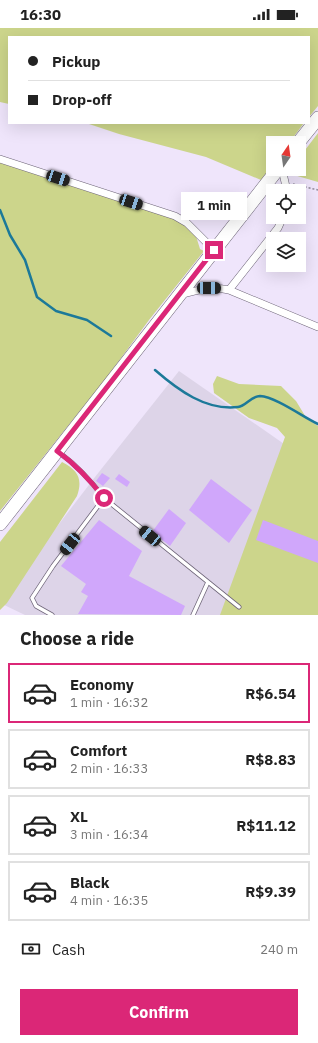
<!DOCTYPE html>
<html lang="en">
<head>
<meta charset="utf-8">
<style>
  body { margin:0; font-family:"IBM Plex Sans",sans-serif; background:#f2f2f2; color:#222; height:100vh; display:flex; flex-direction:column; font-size:15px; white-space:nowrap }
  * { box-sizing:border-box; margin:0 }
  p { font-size:13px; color:#767676 }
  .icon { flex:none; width:22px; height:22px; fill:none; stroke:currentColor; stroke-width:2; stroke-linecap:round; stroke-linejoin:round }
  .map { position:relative; height:587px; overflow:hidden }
  .details { display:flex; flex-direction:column; background:#fff; flex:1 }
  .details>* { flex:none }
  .top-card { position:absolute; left:8px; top:8px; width:302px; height:88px; border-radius:0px; box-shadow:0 4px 16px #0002; display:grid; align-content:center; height:88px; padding:0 20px; background:#fff }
  .needle { width:26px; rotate:13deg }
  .fabs { position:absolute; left:266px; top:108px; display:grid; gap:8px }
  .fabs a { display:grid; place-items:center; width:40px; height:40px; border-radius:0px; background:#fff; box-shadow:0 4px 16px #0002; font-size:20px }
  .end { position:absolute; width:18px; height:18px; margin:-9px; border:5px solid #db2777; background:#fff; box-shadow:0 0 0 2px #fff }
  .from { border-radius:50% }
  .bubble { position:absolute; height:28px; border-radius:0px; background:#fff; box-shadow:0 4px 16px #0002; font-size:13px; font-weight:800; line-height:28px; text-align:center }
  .car { position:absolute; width:12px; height:24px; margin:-12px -6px; border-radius:5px; box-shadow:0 0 3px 1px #0007; background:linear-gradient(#222 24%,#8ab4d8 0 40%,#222 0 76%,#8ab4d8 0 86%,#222 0) }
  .top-card b { display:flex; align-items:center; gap:14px; height:38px; font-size:15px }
  .top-card b+b { border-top:1px solid #e0e0e0 }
  .top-card i { width:10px; height:10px; background:#222 }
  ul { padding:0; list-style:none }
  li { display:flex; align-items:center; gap:12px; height:60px; margin:0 8px 6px; padding:0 12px; border:2px solid #e0e0e0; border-radius:0px }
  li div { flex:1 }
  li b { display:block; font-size:15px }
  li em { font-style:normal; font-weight:800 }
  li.active { border-color:#db2777 }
  li>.icon { width:36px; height:36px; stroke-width:1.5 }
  h2 { padding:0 20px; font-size:18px; line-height:48px }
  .pay { display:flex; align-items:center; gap:10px; height:44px; padding:0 20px; font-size:15px }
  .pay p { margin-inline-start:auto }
  .button { display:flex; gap:8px; margin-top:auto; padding:8px 20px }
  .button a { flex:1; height:46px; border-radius:0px; background:#db2777; color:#fff; font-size:16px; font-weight:800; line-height:46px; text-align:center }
  .status { display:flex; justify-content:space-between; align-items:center; height:28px; padding:0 20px; background:#fff; direction:ltr }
  .status svg { height:11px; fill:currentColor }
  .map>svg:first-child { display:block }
</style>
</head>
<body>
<div class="status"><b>16:30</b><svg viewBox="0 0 49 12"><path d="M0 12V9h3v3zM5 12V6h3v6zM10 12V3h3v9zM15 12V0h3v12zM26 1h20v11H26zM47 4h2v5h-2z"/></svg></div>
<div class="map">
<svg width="318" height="587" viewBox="0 0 318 587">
  <rect width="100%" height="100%" fill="#efe5fb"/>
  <path fill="#ddd4e8" d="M179,343L287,418L318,587H25L0,575V573L95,449Z"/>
  <path fill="#ccd58b" d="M0,0H318V78L309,89V9H9V76L0,74Z
    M86,95H304L289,115H273V136L261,152L206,129L119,106Z
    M318,105V154L287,145L290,141H299V130Z
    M0,134L179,192L196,208L200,221L204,223L149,292L107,349L0,483Z
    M217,348L239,356L281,358L296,373L307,391L318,398V587H220L285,409L277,400L249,390L214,365L213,356Z
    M62,434C78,442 83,451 77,468L7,575L0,582V514Z"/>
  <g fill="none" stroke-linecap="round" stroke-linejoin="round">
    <path stroke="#1c7999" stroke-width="2.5" d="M0,182L10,207L25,232L37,269L56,283L87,292L111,308
      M155,342C178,362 206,383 238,379C246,378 251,368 260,368C276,369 303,389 318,396"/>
  </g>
  <path fill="#d0a7fb" d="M102,445L110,450L103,458L96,453Z
    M119,446L130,454L127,459L115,451Z
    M211,451L252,482L229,515L189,482Z
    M169,481L186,495L170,518L152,504Z
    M99,492L142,523L129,548L185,578L181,587L78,586L88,568L81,564L86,556L61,538Z
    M263,492L318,513V535L256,512Z"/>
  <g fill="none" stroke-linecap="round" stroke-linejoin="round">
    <defs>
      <path id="lane" d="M60,425C76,437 92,454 104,470L239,579
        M52,587L36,578L32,570L53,538L104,470
        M193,587L208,554"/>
      <path id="street" d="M0,131L175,188L187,195L214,222
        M282,141L287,163
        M229,262L278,200L283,189
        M182,266C200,262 211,258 229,262L318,299"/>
      <path id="highway" d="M298,115L318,90
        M0,496L278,141"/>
    </defs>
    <use href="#lane" stroke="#6e6578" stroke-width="5"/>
    <use href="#street" stroke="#6e6578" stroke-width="8"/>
    <use href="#highway" stroke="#6e6578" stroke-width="14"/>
    <path stroke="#8f8898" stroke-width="1.5" stroke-dasharray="2 2" stroke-linecap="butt" d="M293,156L318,162"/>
    <use href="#lane" stroke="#fff" stroke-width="3.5"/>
    <use href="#street" stroke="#fff" stroke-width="7"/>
    <use href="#highway" stroke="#fff" stroke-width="13"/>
  </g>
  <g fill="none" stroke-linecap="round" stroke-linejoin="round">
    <path stroke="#db2777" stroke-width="5" d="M104,470C91,453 75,436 57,423L214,222"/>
  </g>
</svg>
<div class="fabs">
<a><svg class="needle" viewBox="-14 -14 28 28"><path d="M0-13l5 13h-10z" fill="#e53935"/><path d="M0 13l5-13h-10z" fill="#767676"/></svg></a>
<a><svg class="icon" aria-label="locate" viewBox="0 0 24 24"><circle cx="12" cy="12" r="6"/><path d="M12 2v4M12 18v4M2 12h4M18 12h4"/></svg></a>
<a><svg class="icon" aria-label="layers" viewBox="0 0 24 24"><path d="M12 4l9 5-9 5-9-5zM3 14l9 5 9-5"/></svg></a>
</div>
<i class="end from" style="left:104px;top:470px"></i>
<i class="end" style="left:214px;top:222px"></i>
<div class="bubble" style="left:181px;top:164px;width:66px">1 min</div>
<i class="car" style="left:58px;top:150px;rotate:108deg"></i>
<i class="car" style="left:131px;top:174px;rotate:108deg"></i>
<i class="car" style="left:209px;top:260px;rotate:91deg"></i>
<i class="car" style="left:150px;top:508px;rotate:309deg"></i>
<i class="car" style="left:70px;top:516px;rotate:218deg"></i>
<div class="top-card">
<b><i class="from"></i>Pickup</b>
<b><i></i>Drop-off</b>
</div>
</div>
<section class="details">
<h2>Choose a ride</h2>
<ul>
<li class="active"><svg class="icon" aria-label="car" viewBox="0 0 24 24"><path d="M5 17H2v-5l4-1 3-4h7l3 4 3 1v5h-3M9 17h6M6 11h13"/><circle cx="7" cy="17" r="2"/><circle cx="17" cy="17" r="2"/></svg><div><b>Economy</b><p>1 min · 16:32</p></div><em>R$6.54</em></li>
<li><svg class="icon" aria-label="car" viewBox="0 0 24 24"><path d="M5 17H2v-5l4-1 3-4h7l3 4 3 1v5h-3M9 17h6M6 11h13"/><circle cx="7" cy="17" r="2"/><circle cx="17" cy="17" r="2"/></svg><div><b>Comfort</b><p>2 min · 16:33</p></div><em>R$8.83</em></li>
<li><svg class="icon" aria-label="car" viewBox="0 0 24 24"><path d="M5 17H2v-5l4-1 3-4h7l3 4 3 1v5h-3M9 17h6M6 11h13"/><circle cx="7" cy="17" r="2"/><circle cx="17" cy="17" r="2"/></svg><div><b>XL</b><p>3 min · 16:34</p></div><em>R$11.12</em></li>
<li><svg class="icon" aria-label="car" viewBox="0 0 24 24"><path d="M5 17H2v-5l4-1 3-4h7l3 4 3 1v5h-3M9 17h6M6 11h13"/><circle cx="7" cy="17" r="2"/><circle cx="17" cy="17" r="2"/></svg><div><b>Black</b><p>4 min · 16:35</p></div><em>R$9.39</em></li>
</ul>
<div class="pay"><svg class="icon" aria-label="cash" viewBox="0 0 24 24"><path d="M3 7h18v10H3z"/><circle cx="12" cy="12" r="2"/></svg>Cash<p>240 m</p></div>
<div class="button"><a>Confirm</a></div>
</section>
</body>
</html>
